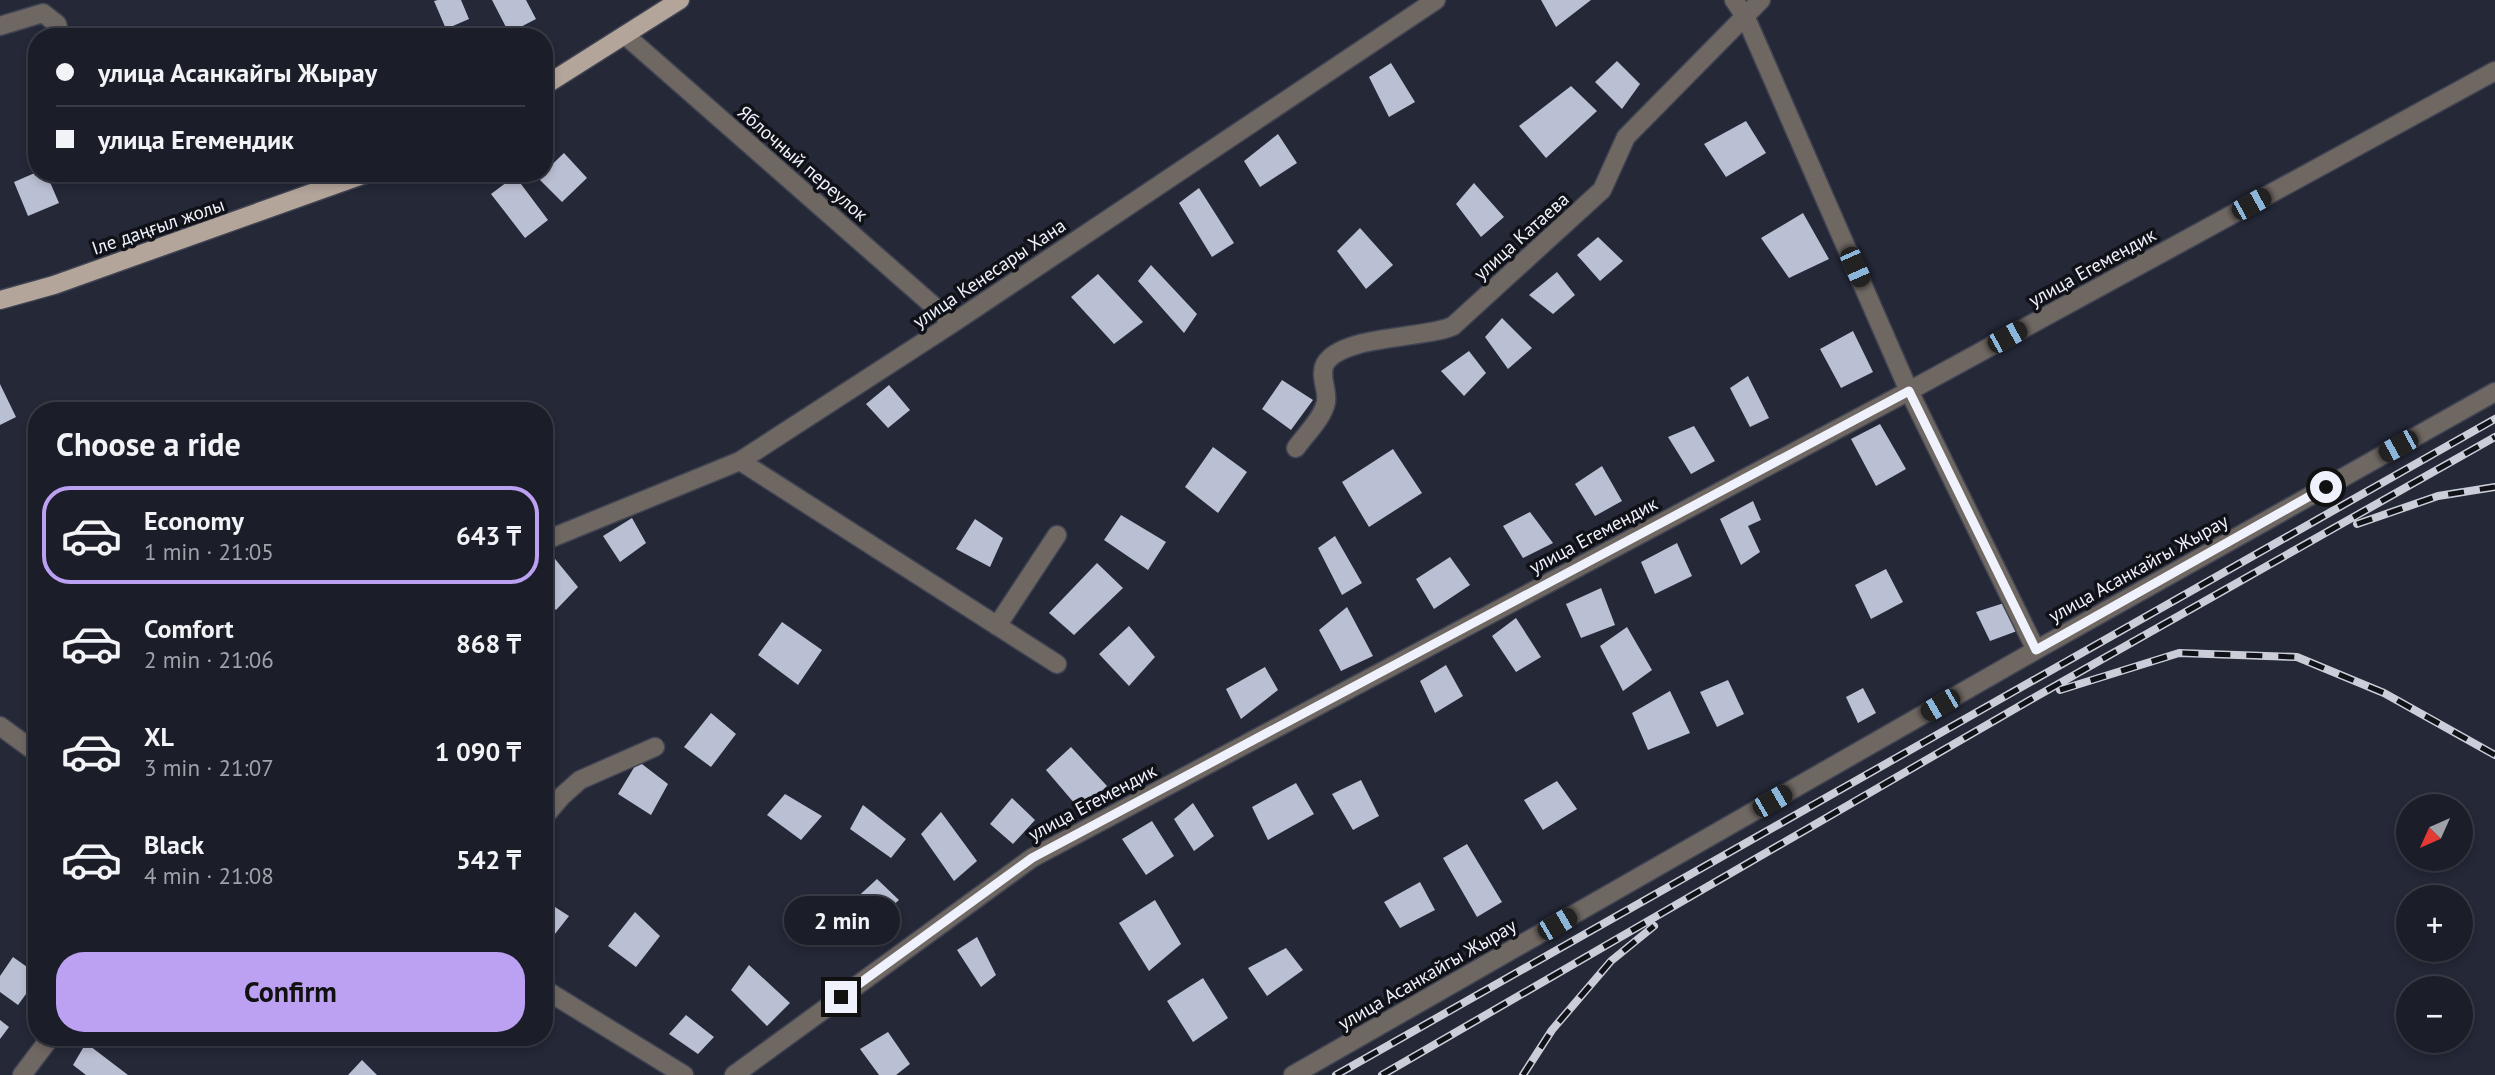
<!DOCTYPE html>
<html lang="en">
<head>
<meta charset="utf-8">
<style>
  body { margin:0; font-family:"PT Sans",sans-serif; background:#242731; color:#f1f3f6; height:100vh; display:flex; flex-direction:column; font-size:26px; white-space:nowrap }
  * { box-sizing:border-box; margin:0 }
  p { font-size:23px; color:#a0a2a8 }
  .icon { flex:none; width:38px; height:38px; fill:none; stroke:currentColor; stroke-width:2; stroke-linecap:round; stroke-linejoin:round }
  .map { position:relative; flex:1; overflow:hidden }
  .panel { position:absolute; left:28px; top:402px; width:525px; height:644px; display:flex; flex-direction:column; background:#1b1e29; border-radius:28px; box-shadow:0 4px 10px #0003,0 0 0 2px #393c46 }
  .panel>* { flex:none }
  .banner { position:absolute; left:28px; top:28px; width:525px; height:154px; border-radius:28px; box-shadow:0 4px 10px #0003,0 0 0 2px #393c46; display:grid; align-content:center; height:154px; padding:0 28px; background:#1b1e29 }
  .needle { width:46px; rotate:225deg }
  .tools { position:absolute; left:2396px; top:794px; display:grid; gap:14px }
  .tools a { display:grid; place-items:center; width:77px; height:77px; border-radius:50%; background:#1b1e29; box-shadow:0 4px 10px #0003,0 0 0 2px #393c46; font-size:35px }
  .end { position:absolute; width:32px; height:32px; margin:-16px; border:9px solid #eff2fc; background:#111; box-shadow:0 0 0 4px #111 }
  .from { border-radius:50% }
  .bubble { position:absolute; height:49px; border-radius:24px; background:#1b1e29; box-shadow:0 4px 10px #0003,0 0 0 2px #393c46; font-size:23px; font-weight:800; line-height:49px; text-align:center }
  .car { position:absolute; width:21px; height:42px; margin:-21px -10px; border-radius:9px; box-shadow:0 0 5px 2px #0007; background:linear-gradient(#222 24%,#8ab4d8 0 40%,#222 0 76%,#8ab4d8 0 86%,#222 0) }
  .banner b { display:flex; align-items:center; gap:24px; height:66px; font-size:26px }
  .banner b+b { border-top:2px solid #393c46 }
  .banner i { width:18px; height:18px; background:#f1f3f6 }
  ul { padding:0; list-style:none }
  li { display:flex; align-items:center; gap:21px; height:98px; margin:0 14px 10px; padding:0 14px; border:4px solid transparent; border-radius:28px }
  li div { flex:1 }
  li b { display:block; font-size:26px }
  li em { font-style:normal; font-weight:800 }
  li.active { border-color:#bca0f2 }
  li>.icon { width:63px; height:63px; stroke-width:1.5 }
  h2 { padding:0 28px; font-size:32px; line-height:84px }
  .cta { display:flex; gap:14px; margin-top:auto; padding:14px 28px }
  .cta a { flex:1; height:80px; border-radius:28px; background:#bca0f2; color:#111; font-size:28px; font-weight:800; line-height:80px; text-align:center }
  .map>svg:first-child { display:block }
</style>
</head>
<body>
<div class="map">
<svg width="2495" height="1075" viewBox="0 0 2495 1075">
  <rect width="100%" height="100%" fill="#242837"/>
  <path fill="#bac0d3" d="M438,0H461L469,19L446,29L434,1Z
    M492,0H526L536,19L509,33Z
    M1541,0H1591L1556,27Z
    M1617,61L1640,84L1622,109L1595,82Z
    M1391,63L1415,102L1389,117L1369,77Z
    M1571,86L1597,111L1546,158L1519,126Z
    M1746,121L1766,153L1726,177L1704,144Z
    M1278,134L1297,163L1260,187L1244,161Z
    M564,153L587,178L562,202L538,178Z
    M37,172L46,173L59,203L28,216L14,182Z
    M515,176L548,220L525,238L491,194Z
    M1474,183L1504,217L1481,237L1456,204Z
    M1199,188L1234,243L1212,257L1179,203Z
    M1803,213L1829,259L1789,278L1761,238Z
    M1360,228L1393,265L1366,289L1337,251Z
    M1598,237L1623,261L1600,281L1577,255Z
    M1151,265L1197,314L1184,333L1138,281Z
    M1557,272L1575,295L1553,314L1529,295Z
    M1098,274L1143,322L1114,344L1071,297Z
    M1502,318L1532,348L1508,369L1485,337Z
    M1853,331L1873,372L1841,388L1820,349Z
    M1469,351L1486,373L1464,396L1441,371Z
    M1748,376L1769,418L1750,427L1730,388Z
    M1282,380L1313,400L1291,430L1262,409Z
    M0,384L16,417L0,425Z
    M889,385L910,410L888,428L866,404Z
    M1880,424L1906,469L1876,486L1851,439Z
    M1694,426L1715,461L1691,474L1668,437Z
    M1213,447L1247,472L1218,513L1185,487Z
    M1393,449L1422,493L1369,527L1342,482Z
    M1602,466L1622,501L1595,516L1575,484Z
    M1753,501L1761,520L1748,526L1760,552L1741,565L1720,519Z
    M1530,512L1553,543L1523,558L1503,526Z
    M1121,515L1166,542L1148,570L1104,540Z
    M632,518L646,543L620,562L603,536Z
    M975,519L1003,538L990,567L956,549Z
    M1335,536L1362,583L1342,595L1318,548Z
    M1677,543L1692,576L1655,594L1641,562Z
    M551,554L578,587L556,610L544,597V559Z
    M1450,557L1470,585L1434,609L1416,579Z
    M1097,563L1123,588L1074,635L1049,613Z
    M1886,569L1903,602L1871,619L1855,585Z
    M1601,588L1615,625L1581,638L1566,604Z
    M2004,603L2017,631L1990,641L1976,612Z
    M1347,607L1373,656L1341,671L1319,630Z
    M1516,618L1541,657L1516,672L1492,636Z
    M782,622L822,650L798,685L758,655Z
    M1129,626L1155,657L1129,686L1099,654Z
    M1627,627L1652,670L1623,691L1600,646Z
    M1446,665L1463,696L1435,713L1420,681Z
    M1265,667L1278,690L1241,719L1226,689Z
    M1728,680L1744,714L1717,727L1700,692Z
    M1863,688L1876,713L1858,723L1846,697Z
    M1670,691L1690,733L1648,750L1632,713Z
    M711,713L736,734L711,767L684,747Z
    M1071,747L1107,786L1081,811L1046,770Z
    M638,761L668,784L651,815L618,794Z
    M1361,780L1379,816L1353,830L1332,794Z
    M1557,781L1577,809L1543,830L1524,800Z
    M1296,783L1314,814L1268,840L1252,807Z
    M785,794L822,816L801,840L767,815Z
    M1012,798L1035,820L1013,844L990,824Z
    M1193,803L1214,836L1194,851L1174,819Z
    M863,805L906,839L891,858L850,829Z
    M941,812L977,861L954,881L921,834Z
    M1152,821L1174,856L1146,875L1122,839Z
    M1467,844L1502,902L1477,917L1443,858Z
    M877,879L899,900L874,922L851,903Z
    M1420,882L1435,910L1400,928L1384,902Z
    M544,900L569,916L544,948Z
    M1155,900L1181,944L1149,971L1119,923Z
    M635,912L660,936L636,967L608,946Z
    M977,937L996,975L981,987L957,950Z
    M1286,948L1303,970L1267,996L1248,968Z
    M13,957L37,974V979L18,1005L0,992V976Z
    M749,965L790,1003L767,1026L731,990Z
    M1203,978L1228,1018L1193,1042L1167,1001Z
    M686,1015L714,1037L698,1054L669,1034Z
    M0,1020L9,1027L0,1039Z
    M888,1032L910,1064L896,1075H879L860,1049Z
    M86,1043L128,1075H86L73,1065Z
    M362,1060L377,1075H348Z"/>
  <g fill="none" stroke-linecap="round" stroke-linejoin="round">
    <defs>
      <path id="minor" d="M1734,0L1746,18L1909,391L2036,650
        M0,26L43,13L57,24L59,32
        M625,35L953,323
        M1296,448C1305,435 1323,418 1326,402C1328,389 1319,376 1325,364C1341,335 1425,339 1453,326L1602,190L1626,137L1761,0
        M740,461L1057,664
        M544,541L740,461L953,323L1436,0
        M997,626L1057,535
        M0,726L37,753
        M544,817L562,796L580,780L655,747
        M544,989L684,1075
        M22,1075L50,1038
        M734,1075L1032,858L1909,391L2495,71
        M1293,1075L2036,650L2495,392"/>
      <path id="primary" d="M544,86L680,0
        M0,300L54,285L368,173"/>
    </defs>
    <use href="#minor" stroke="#404453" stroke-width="21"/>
    <use href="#primary" stroke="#404453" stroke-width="21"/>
    <use href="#minor" stroke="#6f6762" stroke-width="18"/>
    <use href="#primary" stroke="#b4a59b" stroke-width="18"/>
    <defs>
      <path id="rail" d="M2357,524L2438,496L2495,487
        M2060,690L2179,653L2297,657L2384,693L2495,755
        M1336,1075L2495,419
        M1382,1075L2030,700L2495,437
        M1523,1075L1552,1030L1611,961L1654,926"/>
    </defs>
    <use href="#rail" stroke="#cbced9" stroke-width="8"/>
    <use href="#rail" stroke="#101218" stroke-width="5" stroke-dasharray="16" stroke-linecap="butt"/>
  </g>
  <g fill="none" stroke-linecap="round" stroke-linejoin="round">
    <path stroke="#eff2fc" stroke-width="9" d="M841,997L1032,858L1909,391L2036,650L2326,487"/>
  </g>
  <g text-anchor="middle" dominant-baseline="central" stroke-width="7" stroke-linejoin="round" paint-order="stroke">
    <g font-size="19" fill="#eff2fc" stroke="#101218">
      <text transform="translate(803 163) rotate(41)">Яблочный переулок</text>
      <text transform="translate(158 226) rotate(-19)">Іле даңғыл жолы</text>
      <text transform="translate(1521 236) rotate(-42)">улица Катаева</text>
      <text transform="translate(2092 267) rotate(-29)">улица Егемендик</text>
      <text transform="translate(989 273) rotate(-34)">улица Кенесары Хана</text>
      <text transform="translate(1593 535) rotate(-28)">улица Егемендик</text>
      <text transform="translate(2138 568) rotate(-29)">улица Асанкайгы Жырау</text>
      <text transform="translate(1092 802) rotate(-28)">улица Егемендик</text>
      <text transform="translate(1427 974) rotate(-30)">улица Асанкайгы Жырау</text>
    </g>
  </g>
</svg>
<div class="tools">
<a><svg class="needle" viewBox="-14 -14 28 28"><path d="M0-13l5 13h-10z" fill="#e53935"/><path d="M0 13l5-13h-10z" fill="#a0a2a8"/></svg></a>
<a>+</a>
<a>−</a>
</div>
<i class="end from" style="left:2326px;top:487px"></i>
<i class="end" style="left:841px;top:997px"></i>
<div class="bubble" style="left:784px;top:896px;width:116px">2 min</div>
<i class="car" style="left:2251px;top:204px;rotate:61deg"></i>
<i class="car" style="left:1855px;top:267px;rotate:156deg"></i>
<i class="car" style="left:2007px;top:337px;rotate:61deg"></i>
<i class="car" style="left:2398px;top:446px;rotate:241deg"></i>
<i class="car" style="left:1940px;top:705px;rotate:240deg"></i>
<i class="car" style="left:1772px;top:801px;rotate:60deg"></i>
<i class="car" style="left:1557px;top:924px;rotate:60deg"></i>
<div class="banner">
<b><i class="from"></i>улица Асанкайгы Жырау</b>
<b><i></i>улица Егемендик</b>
</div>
<section class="panel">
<h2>Choose a ride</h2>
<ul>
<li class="active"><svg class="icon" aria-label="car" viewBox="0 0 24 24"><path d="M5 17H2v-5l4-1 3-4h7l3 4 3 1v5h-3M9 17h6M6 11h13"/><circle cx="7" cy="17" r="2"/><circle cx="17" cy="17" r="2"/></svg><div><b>Economy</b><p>1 min · 21:05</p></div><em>643 ₸</em></li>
<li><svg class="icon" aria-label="car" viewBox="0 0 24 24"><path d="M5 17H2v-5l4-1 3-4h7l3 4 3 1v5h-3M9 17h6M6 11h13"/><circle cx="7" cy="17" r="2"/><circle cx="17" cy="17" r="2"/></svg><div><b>Comfort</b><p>2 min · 21:06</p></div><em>868 ₸</em></li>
<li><svg class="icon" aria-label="car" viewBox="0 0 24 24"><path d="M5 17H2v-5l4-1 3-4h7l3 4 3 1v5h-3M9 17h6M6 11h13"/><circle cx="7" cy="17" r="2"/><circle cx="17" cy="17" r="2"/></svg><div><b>XL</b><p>3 min · 21:07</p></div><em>1 090 ₸</em></li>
<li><svg class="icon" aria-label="car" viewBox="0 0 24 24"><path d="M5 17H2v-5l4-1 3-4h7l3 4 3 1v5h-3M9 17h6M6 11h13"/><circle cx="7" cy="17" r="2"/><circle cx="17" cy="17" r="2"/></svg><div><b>Black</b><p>4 min · 21:08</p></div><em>542 ₸</em></li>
</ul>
<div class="cta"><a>Confirm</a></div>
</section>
</div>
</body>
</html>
